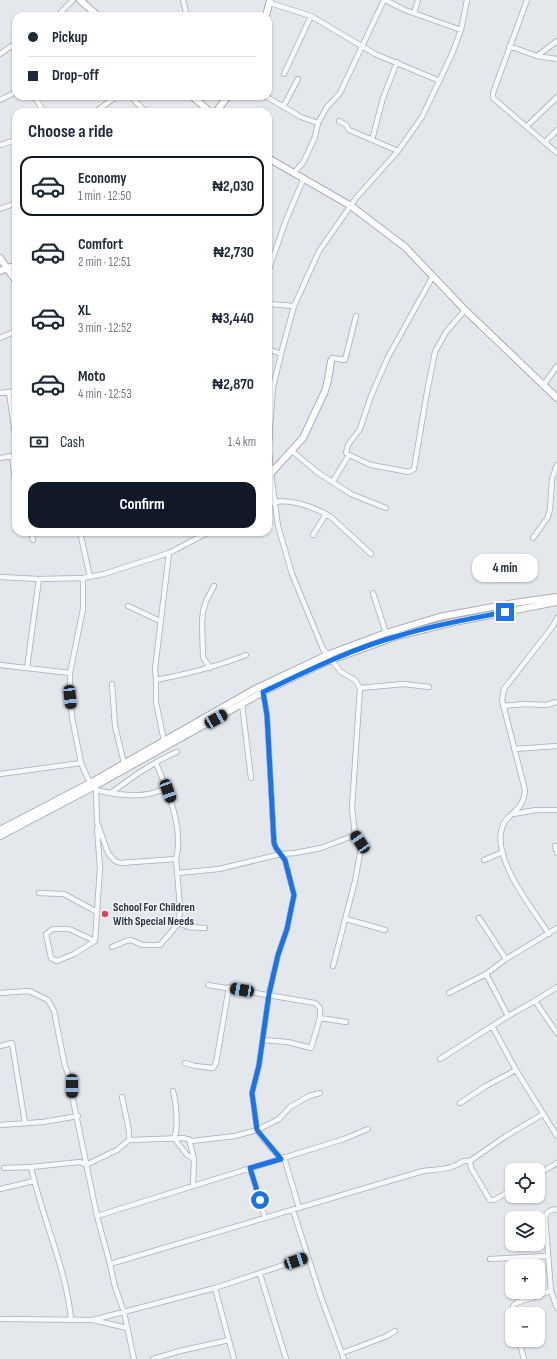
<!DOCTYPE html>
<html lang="en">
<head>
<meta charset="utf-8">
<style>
  body { margin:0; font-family:"Sofia Sans Condensed",sans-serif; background:#f6f6f7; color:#1f2937; height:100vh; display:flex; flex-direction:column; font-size:15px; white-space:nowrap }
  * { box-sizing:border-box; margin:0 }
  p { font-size:13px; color:#747a83 }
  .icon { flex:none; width:22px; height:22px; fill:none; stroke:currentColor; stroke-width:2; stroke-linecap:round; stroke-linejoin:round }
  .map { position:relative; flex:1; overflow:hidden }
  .side { position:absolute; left:12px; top:108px; width:260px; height:428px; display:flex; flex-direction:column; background:#fff; border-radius:12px; box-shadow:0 1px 3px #0004 }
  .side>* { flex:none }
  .guide { position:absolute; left:12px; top:12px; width:260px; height:88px; border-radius:12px; box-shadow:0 1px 3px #0004; display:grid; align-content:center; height:88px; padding:0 16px; background:#fff }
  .tools { position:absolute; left:505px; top:1163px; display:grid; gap:8px }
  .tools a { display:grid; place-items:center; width:40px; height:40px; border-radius:8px; background:#fff; box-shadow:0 1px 3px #0004; font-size:20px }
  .end { position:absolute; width:18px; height:18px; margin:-9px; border:5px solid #1a73e8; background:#fff; box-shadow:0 0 0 2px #fff }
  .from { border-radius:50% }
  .bubble { position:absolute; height:28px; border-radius:12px; background:#fff; box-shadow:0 1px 3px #0004; font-size:13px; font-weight:700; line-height:28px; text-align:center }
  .car { position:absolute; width:12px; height:24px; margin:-12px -6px; border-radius:5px; box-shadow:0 0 3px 1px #0007; background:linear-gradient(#222 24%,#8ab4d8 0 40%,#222 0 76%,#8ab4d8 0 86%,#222 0) }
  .guide b { display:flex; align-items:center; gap:14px; height:38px; font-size:15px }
  .guide b+b { border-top:1px solid #e0e1e3 }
  .guide i { width:10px; height:10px; background:#1f2937 }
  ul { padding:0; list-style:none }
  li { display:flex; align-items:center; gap:12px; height:60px; margin:0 8px 6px; padding:0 8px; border:2px solid transparent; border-radius:12px }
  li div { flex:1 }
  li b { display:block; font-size:15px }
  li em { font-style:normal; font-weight:700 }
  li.on { border-color:#111827 }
  li>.icon { width:36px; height:36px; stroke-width:1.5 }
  h2 { padding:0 16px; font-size:18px; line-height:48px }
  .pay { display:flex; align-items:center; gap:10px; height:44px; padding:0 16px; font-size:15px }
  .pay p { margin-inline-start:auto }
  .action { display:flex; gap:8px; margin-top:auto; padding:8px 16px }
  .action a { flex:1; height:46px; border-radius:12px; background:#111827; color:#fff; font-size:16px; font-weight:700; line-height:46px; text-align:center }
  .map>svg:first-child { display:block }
</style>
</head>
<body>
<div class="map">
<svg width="557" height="1359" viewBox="0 0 557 1359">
  <rect width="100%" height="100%" fill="#e4e7ec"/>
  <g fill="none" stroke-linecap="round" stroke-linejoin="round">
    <defs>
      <path id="street" d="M183,0L187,16
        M385,0L405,10L461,30
        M527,0L493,93V98L557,153
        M270,3L311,16L375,54L440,81
        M414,13L418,0
        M57,16L73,0
        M509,46L537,56L557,59
        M0,54L16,43
        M537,56L557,41
        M284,74L311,16
        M34,96L44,112
        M130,96L146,112
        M265,96L301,117L318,123
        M0,100L16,92
        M283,107L298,79
        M95,112L117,96
        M339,121L346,125L349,130L398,151
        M527,126L557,97
        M372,140L383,98L397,62
        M545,142L557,130
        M0,145L16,140
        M294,173L304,161L315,137L318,123L327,107L340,93L384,0
        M0,209L16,203
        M268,272L286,220L304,178
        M433,276L388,357L371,396L360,429L348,445L346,453L349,455L371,465L409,472L414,469L427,392L435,352L446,332L465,310
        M268,304L294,306
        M0,338L16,331
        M268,349L281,354
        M331,361L332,358L345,360L356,316
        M543,386L557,366
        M0,393L16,391
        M9,393L16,441
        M292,451L317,472L351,494L386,508
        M12,456L16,488
        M0,458L12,456L16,453
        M333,481L349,455
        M268,504C285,496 315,507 331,517L371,554
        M31,532L33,540
        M80,532L90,577
        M313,535L326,514
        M533,538L548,517L550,509L552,479L557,465
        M0,577L39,579L83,578L104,574L169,553L209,532
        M83,578V609L70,673V697L72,717L81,763L90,783
        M373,593L386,633
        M128,606L160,621
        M0,665L70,673
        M27,668L39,579
        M210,668L203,657L202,622L203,611L206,601L214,586
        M156,680C187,674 216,667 246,655
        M112,684L115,726L124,763
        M360,688L404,684L429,687
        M263,692L267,715L274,843L276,848L285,860L294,895L287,929L278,955L269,994L259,1065L252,1093L257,1130L261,1136L281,1159
        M242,704L251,778
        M503,706L525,704L546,705L557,702
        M164,741L156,702V680L155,669L169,553
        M514,749L557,746
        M0,774L81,763
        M94,788L96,790C112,794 131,797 149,794C155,793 160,790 167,789
        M96,790L97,822L108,853L115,861L120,863L176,859
        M111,793C131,778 153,762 177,752
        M513,814L536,810H557
        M97,828L100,868L97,912
        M555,846L557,853
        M484,860L503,852
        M178,873L219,869L281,854L295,853L321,848L355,835
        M39,893L64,894L97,912L95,941
        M479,918L506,959
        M346,919L385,930
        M179,923L188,927L205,928
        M53,929H69L95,941L74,954L57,961L51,958L46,934Z
        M549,934C532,908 492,859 502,828C506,812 523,814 525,790L502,700L504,689L553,626L557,618
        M112,947L126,941L131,940L142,945H160L179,923L180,907L176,859C184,828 168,792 156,763
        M333,966L355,881L361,848L362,845L355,835L352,808L360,688L355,680L341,672L323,649L292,574L278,526L271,473L269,449L270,427L273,387L283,346L294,306L319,251L356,198L398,151L422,117L452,54L461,30L467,0
        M486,974L508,1016
        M208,985L315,1003L320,1008V1018L311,1048L288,1042L263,1040
        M0,993L29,991L48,1000L54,1011L65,1066L73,1086L72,1095L97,1216L110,1264L115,1287L124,1312L134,1359
        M449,993L486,974L506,959L557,928
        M535,1001L557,1033
        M320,1018L346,1022
        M492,1026L516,1070L557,1136
        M0,1046L12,1043L25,1123
        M440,1059L508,1016L535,1001L557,987
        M185,1063L195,1066L213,1068L216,1063L229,987
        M173,1091C176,1102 179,1128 174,1138L187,1155L194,1159
        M122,1097L129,1131V1140
        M460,1103L486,1086L516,1070
        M0,1125L43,1122L78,1116
        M189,1139L194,1159L193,1186
        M284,1157L299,1208
        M470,1161L471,1168L490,1200H494L512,1190
        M31,1167C42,1218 66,1267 71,1319
        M4,1168L31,1167L80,1162L86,1165L117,1150L129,1140L184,1138L192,1141L235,1136L257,1130L279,1119L290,1107L309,1096L320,1093
        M250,1168L265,1218
        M538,1174L557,1163
        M0,1189L34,1181
        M557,1209L549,1211L545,1216L551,1291L557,1308
        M293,1210L321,1297L344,1359
        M97,1216L344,1139L368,1129
        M490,1259L548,1256
        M110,1264L423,1171C437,1169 452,1170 463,1161H470L506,1136L543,1114
        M260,1274L286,1359
        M215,1288L234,1359
        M513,1314V1306L516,1303L551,1291
        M0,1319L93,1320L127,1328
        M93,1320L215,1288L308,1257
        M519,1340L524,1359
        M342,1353L387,1336L395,1331
        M153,1359L180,1351L229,1340"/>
      <path id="secondary" d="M80,0L98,16
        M266,16L270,0
        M192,96L210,112
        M216,112L228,96
        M268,158L351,206L405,247L465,310L557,398
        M0,258L16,281
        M0,271L16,265
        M268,474L271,473L303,438L325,391L328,380L331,361
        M0,830L90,783L255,689L327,655L386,633L439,617L514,603L557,597
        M0,836L93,787L263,692L326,662L397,636L454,622L557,602"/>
    </defs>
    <use href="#street" stroke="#a9aeb7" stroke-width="6"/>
    <use href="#secondary" stroke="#a9aeb7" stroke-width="8"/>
    <use href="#street" stroke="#f7f8fa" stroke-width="4.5"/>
    <use href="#secondary" stroke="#fff" stroke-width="6"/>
  </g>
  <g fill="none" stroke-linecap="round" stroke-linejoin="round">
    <path stroke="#1a73e8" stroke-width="5" d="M260,1200L250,1168L281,1159L257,1130L252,1093L259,1065L269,994L278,955L287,929L294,895L285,860L276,848L274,843L267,715L263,692C307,671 351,649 398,636C433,625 469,619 505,612"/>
  </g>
  <circle fill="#d1495b" stroke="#f4f6f9" stroke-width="1.5" cx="105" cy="914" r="4"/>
  <g text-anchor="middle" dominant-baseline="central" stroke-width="3" stroke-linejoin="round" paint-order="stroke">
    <g font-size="12" font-weight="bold" fill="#2b3445" stroke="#f4f6f9" text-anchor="start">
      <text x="113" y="907">School For Children<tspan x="113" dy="14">With Special Needs</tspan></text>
    </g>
  </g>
</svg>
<div class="tools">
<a><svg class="icon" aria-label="locate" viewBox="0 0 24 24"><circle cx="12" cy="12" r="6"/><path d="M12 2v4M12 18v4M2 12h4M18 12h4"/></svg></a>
<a><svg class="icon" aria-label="layers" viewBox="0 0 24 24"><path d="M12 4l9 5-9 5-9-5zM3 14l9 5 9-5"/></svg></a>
<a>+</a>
<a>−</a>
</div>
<i class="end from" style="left:260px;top:1200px"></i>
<i class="end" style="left:505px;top:612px"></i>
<div class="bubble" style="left:472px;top:554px;width:66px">4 min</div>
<i class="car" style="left:70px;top:697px;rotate:174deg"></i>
<i class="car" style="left:216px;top:719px;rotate:60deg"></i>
<i class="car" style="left:168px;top:791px;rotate:160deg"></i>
<i class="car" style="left:360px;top:842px;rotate:326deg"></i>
<i class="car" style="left:242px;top:990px;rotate:280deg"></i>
<i class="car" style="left:72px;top:1086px;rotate:180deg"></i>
<i class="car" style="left:296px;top:1261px;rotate:71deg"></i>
<div class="guide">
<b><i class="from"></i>Pickup</b>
<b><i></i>Drop-off</b>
</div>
<section class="side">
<h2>Choose a ride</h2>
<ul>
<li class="on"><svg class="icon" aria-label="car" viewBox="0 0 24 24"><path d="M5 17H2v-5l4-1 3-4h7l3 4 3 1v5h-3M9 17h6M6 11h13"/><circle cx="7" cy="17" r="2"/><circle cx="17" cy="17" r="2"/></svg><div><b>Economy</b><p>1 min · 12:50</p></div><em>₦2,030</em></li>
<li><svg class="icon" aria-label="car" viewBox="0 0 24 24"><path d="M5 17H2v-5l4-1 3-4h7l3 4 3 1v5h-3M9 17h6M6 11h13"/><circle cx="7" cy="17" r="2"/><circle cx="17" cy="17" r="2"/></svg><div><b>Comfort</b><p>2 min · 12:51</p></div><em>₦2,730</em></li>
<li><svg class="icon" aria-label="car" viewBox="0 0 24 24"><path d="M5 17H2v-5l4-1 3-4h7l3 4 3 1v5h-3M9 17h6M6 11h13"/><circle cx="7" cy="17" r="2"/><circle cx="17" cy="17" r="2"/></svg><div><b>XL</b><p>3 min · 12:52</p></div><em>₦3,440</em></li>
<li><svg class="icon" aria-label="car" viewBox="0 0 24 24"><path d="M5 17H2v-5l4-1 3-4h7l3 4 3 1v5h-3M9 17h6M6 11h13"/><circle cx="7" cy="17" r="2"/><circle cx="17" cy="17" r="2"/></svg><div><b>Moto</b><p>4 min · 12:53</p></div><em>₦2,870</em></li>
</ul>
<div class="pay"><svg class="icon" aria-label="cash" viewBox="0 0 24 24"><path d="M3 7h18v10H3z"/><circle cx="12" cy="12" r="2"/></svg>Cash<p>1.4 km</p></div>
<div class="action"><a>Confirm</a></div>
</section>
</div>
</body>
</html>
